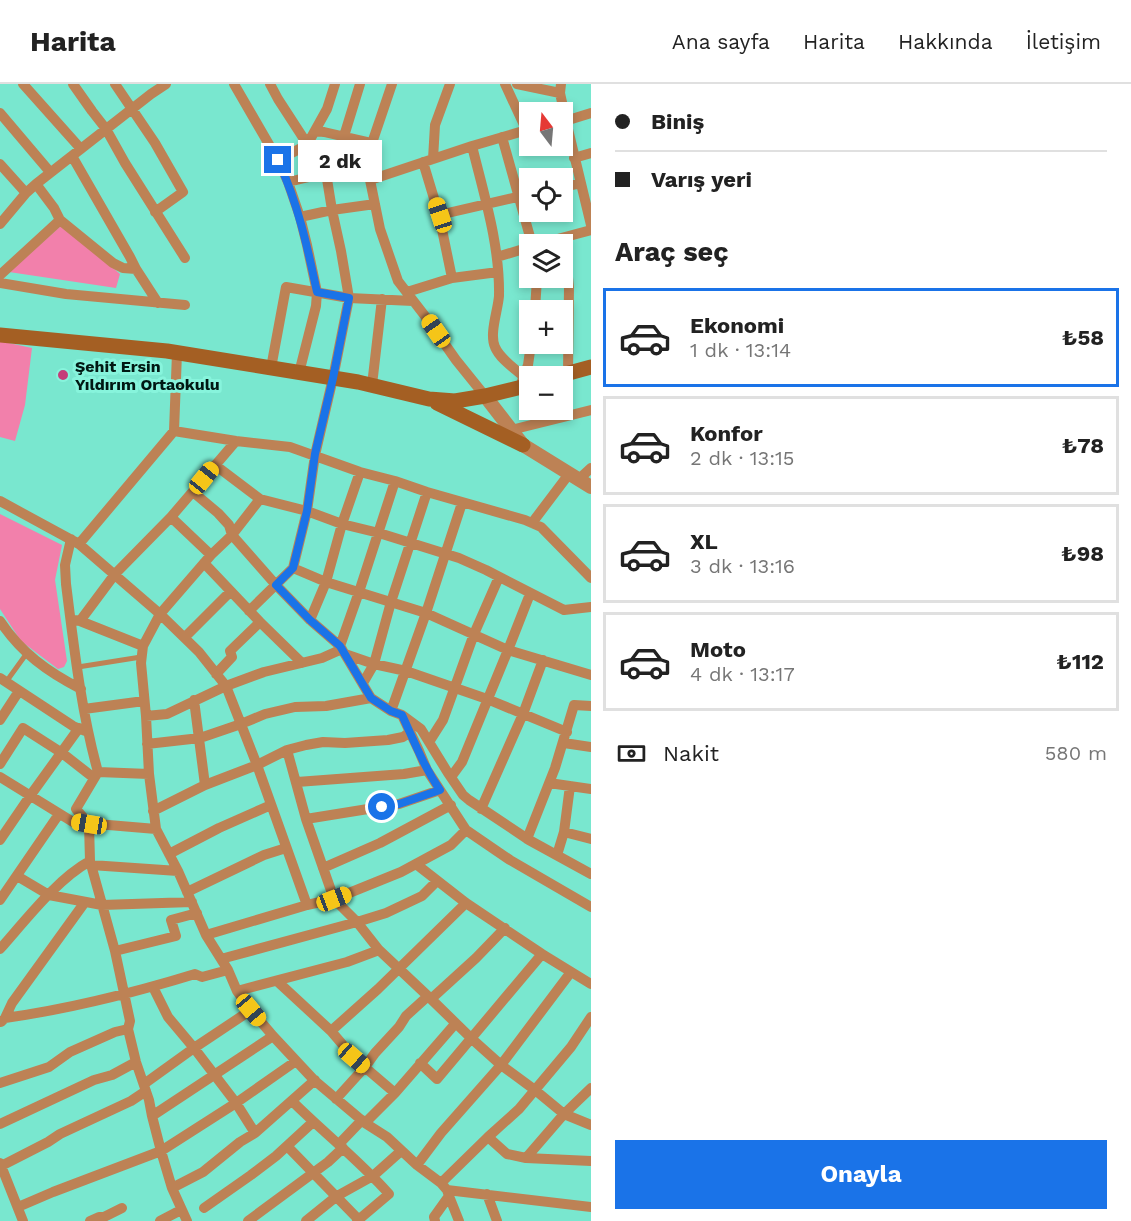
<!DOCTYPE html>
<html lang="tr">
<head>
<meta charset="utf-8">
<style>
  body { margin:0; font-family:"Work Sans",sans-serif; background:#f2f2f2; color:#222; height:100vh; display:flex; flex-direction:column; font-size:22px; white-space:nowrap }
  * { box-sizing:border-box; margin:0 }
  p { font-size:20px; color:#767676 }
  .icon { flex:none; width:33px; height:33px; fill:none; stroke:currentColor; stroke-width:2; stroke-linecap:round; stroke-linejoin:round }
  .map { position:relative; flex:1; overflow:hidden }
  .panel { display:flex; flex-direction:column; background:#fff; width:540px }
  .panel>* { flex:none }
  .hud { display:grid; align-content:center; height:132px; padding:0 24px; background:#fff }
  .needle { width:39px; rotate:344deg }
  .tools { position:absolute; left:519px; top:18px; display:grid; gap:12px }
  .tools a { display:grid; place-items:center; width:54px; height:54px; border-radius:0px; background:#fff; box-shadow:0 3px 9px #0003; font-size:30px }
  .end { position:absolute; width:27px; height:27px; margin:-14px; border:8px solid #1a73e8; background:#fff; box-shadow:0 0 0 3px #fff }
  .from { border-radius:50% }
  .bubble { position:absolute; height:42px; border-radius:0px; background:#fff; box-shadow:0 3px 9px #0003; font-size:20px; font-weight:700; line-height:42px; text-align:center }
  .car { position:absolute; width:18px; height:36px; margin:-18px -9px; border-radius:8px; box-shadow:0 0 4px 2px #0007; background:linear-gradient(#f5c518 24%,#345 0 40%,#f5c518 0 76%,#345 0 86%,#f5c518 0) }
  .hud b { display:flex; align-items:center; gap:21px; height:57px; font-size:22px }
  .hud b+b { border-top:2px solid #e0e0e0 }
  .hud i { width:15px; height:15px; background:#222 }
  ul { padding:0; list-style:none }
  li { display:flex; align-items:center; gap:18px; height:99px; margin:0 12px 9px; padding:0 12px; border:3px solid #e0e0e0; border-radius:0px }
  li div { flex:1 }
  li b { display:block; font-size:22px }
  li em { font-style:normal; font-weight:700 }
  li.active { border-color:#1a73e8 }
  li>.icon { width:54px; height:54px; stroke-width:1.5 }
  h2 { padding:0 24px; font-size:27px; line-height:72px }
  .pay { display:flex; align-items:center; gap:15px; height:66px; padding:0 24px; font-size:22px }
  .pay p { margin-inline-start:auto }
  .action { display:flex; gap:12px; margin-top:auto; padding:12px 24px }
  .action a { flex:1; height:69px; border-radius:0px; background:#1a73e8; color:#fff; font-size:24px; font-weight:700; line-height:69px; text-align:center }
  header { display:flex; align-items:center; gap:36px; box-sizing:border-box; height:84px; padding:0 30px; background:#fff; border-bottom:2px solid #e0e0e0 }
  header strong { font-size:28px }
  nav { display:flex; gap:33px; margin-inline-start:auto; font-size:21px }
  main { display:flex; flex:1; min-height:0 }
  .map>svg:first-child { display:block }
</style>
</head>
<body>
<header>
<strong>Harita</strong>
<nav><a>Ana sayfa</a><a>Harita</a><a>Hakkında</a><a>İletişim</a></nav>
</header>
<main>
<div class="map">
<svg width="591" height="1137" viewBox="0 0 591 1137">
  <rect width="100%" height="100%" fill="#79e7cf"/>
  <path fill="#f280ab" d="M63,140L120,190L116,204L9,188Z
    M0,257L32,264L25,321L15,357L0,353Z
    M0,430L62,461L55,496L67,577L64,583L58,585L21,557L0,525Z"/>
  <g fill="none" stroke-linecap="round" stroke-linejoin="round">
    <path stroke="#bd8255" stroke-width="5" d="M78,583L141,573
      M6,598L27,569"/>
    <path stroke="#bd8255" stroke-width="10" d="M23,0L81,65
      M73,0L92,27L106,45L125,79L185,174
      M115,0L155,59L183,108L155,128
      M234,0L278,76L288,98L300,133L307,161L317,208L316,222L299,289
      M392,0L372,59L370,96L380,145L398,197L425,232L456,276L485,312
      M505,0L524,41L527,46
      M517,0L560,9
      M561,0L560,9L566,37L591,141
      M0,29L50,88
      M562,38L591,29
      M315,47L324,48L372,59
      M502,53L532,160
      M472,62C484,111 500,161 499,212C498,226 489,250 495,263C500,275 514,284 524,293
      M72,72L130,173L136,185L158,219
      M574,74L591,69
      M433,75L435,41L450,0
      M278,76L307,61L327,25L335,0
      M423,78L439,131L452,194
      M0,80L26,109
      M333,88L360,0
      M370,96L472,62L530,45
      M288,98L326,89L370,88
      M36,100L54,124L60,136L113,179L123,184L136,185
      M562,103L581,99
      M439,131L530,110
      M300,133L332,126L375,120
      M0,140L26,109L36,100L151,10L166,0
      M564,154L569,203L568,289
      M539,160L591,146
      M497,173L530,163
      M0,191L60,136
      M0,199L66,210L185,221
      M407,208L452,194L498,188
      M535,226L537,194
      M271,284L286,203L349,214L413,217
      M522,297L528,281L531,260
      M372,301L382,215
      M511,346L591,326
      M174,347L236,357L290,363L360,388L395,397L427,408L525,436L541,443L591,494
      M215,381L260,415L307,427L342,440L379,449L459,474L486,486L564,526L591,523
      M578,396L591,384
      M193,408L218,429L229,441L232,451L276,501L310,536L340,562L371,614L391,627L402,631L419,667L427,686L466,746L510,776L591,823
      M260,415L232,451L211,471L160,530L143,562L141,579L146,632L149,690L156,745L178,787L206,851L228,886L237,907L251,926L273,952L314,996L365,1039L387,1053L417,1081L441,1099L447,1106L449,1112L434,1133L435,1137
      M0,417L79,460L160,530L199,568L226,602L257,681L307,821
      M171,433L211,471
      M532,439L569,390
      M71,455L65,481L66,500C74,563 81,627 98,688L76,725L89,740L90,777L115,867L130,937L128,945L136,978L149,1016L152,1032L161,1067L172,1104L187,1137
      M79,460L174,347L177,269
      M204,479L260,538L302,579
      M293,484L326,498L426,529L508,566L591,591
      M249,527L293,484L307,427L315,371L333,294L349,214L341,167L332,126L326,89L278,15L270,0
      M74,536L80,537L143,562
      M310,536L326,498L342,440L360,388
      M0,537C21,569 48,588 81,605
      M80,537L115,490L171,433L236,357
      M185,553L230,508
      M340,562L359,508L395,397
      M345,570L374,580L406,587L487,615L567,648
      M216,590L232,573L230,567L260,538
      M0,594L73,642L85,647
      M363,599L374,580L391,518L427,408
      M194,616L205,701
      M84,625L144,617
      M391,627L426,529L462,419
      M402,631L421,645L448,689L463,711L469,716L529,756L591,790
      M146,632L167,630L226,602L264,588L322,574L342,565
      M0,636L19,607
      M429,658L443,636L474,550L499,493
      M564,659L591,663
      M147,660L200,654L241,640L265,630L295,623L326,622L371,614
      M287,666L306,735L334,815L357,838L379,866L431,915L472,955L501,981L535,1006L564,1030L591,1041
      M0,680L23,644L62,669L94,694
      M98,688L149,690
      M0,693L73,738L156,745
      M451,693L462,678L508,566L530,510
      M297,698L404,690L427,686
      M549,699L591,705
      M481,725L523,630L543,576
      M153,727L205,701L257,681L287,666L306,661L323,658L345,659L388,656L403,653L410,648
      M306,735L399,720L440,706
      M564,748L591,755
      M527,755L555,684L574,621L591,622
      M0,756L30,712L79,644
      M169,770L219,744L271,721
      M557,771L564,748L570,702
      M416,780L466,819L542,870L591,900
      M91,781L178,787
      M323,784L380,759L451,721
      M17,792L49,811L102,821L192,818
      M187,808L264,771L286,764
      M0,816L59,730
      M206,851L307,821L334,815L359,805L401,788L451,761L466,746
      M0,865C25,837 57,795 90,777
      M115,867L176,852L171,836L197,829
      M221,875L357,838L386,829L422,812L437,797
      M277,897L331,947L354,974L395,1009
      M153,903L168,933L194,964L236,1019L255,1049
      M237,907L347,878L379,866
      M431,915L476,874L505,844
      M5,934C69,925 133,909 195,890L202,893L228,886
      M1,938L5,934L12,919L85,818
      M331,947L378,905L466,819
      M420,979L437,995L542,870
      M0,999L49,983L70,968L115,948L128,945
      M144,1000L194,964L251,926
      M336,1015L365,983L375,969L399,943L406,932L428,912
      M292,1017C324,1049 359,1076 389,1110L357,1137
      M152,1032L273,952
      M365,1039L395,1009L455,940
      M0,1040L94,996L112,991L136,978
      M488,1053L507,1070L526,1074L591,1077
      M339,1060L362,1036
      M287,1062L360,1137
      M526,1074L564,1030L591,1004
      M0,1079L23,1137
      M417,1081L441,1049L501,981L571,888
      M1,1082L48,1058L60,1050L131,1017L146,1007
      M441,1099L488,1053L519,1025L571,963L591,933
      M172,1104L203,1088L240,1058L255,1049L315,996
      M447,1106L591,1123
      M487,1110L497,1137
      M449,1112L459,1137
      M18,1123L53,1108L161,1067L236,1019L296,977
      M204,1124L251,1091L276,1072L313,1038
      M90,1137L99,1133H104L122,1124
      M160,1137L181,1126
      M248,1137L328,1078L343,1064
      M306,1137L337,1112L373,1092L401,1067"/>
    <path stroke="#bd8255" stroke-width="14" d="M485,312L523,361L591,403"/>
    <path stroke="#a45f23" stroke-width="15" d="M0,251L167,267L358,298L429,315L455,317L485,312L530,301
      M558,292L591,283
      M437,319L523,361"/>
  </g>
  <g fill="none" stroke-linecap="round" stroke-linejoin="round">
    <path stroke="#1a73e8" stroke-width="8" d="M278,76C298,120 307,161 317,208L349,214L333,294L315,370L307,427L293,484L276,501L310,536L340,562L371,614L391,627L402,631C414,657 424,683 440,706L399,720L382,723"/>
  </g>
  <circle fill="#c53d79" stroke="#87f4dc" stroke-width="2" cx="63" cy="291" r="6"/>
  <g text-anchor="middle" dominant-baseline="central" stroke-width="6" stroke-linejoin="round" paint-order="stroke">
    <g font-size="16" font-weight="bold" fill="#011813" stroke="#87f4dc" text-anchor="start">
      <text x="75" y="282">Şehit Ersin<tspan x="75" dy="18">Yıldırım Ortaokulu</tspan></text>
    </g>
  </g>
</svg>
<div class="tools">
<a><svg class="needle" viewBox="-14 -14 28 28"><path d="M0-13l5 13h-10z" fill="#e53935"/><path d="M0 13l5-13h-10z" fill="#767676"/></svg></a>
<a><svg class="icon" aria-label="locate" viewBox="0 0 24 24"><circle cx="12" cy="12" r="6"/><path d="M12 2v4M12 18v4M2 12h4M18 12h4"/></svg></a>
<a><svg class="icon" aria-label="layers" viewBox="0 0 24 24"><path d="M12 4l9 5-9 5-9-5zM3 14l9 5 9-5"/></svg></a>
<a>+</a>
<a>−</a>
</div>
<i class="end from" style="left:382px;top:723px"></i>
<i class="end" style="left:278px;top:76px"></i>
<div class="bubble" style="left:298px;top:56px;width:84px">2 dk</div>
<i class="car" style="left:440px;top:131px;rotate:342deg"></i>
<i class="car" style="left:436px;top:247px;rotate:325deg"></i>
<i class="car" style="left:204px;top:394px;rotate:39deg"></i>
<i class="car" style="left:89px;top:740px;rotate:279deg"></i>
<i class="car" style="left:334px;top:815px;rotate:69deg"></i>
<i class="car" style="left:251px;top:926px;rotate:140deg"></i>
<i class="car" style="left:354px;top:974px;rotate:131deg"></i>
</div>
<section class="panel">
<div class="hud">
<b><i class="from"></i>Biniş</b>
<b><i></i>Varış yeri</b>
</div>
<h2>Araç seç</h2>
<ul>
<li class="active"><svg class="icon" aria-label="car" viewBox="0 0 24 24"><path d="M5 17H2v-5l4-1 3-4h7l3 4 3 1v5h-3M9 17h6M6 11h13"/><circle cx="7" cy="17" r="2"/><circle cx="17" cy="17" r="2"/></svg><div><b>Ekonomi</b><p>1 dk · 13:14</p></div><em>₺58</em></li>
<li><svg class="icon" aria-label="car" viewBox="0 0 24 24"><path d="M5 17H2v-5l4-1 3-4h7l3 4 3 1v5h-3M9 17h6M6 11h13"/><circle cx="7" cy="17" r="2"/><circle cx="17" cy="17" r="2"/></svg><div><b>Konfor</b><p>2 dk · 13:15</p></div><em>₺78</em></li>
<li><svg class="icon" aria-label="car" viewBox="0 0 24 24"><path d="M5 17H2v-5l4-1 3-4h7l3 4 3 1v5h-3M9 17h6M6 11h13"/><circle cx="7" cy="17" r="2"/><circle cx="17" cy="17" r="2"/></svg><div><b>XL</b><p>3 dk · 13:16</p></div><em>₺98</em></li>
<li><svg class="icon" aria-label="car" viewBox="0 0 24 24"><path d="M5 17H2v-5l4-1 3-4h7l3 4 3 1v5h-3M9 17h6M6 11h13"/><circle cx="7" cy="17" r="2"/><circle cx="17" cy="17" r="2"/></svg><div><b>Moto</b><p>4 dk · 13:17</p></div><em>₺112</em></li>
</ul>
<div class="pay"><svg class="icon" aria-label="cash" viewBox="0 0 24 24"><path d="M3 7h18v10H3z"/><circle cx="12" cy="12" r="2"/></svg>Nakit<p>580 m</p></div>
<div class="action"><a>Onayla</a></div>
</section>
</main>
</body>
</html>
